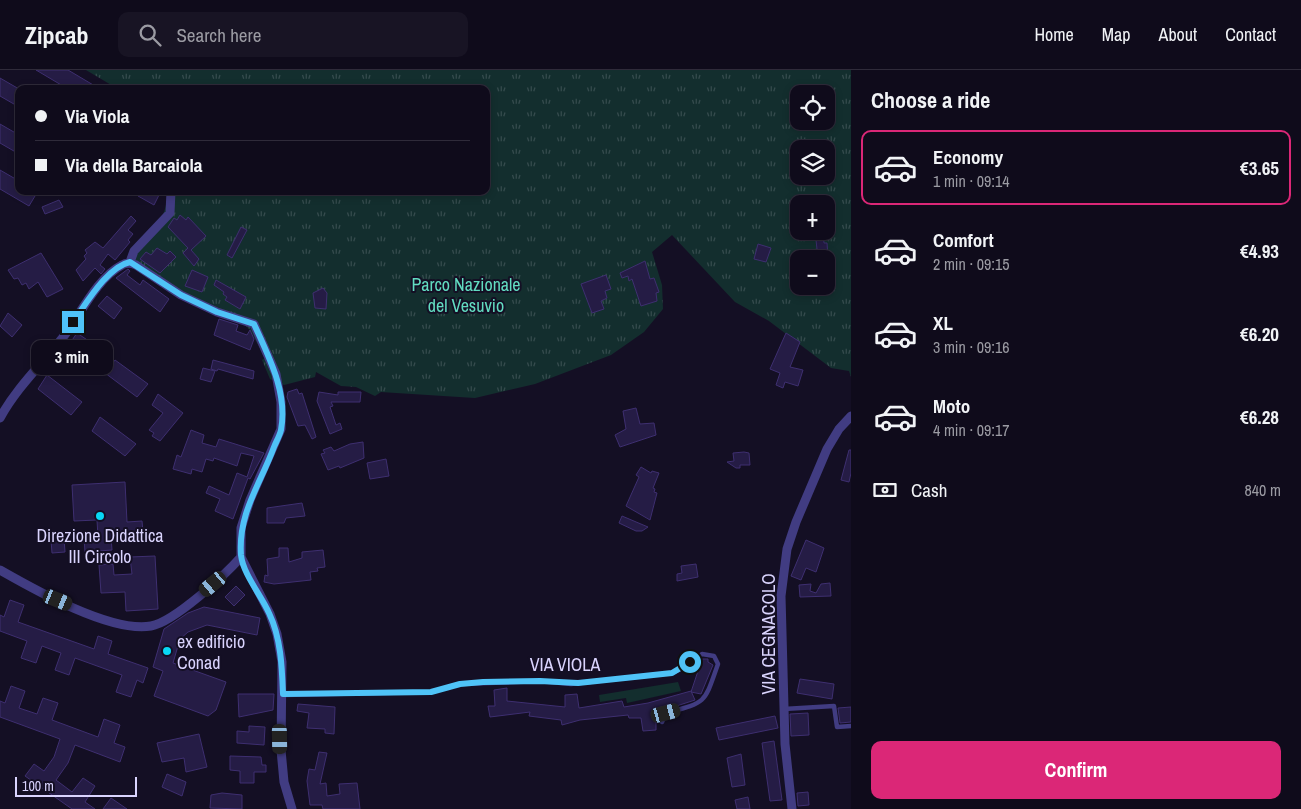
<!DOCTYPE html>
<html lang="en">
<head>
<meta charset="utf-8">
<style>
  body { margin:0; font-family:"Archivo Narrow",sans-serif; background:#181424; color:#f1f3f6; height:100vh; display:flex; flex-direction:column; font-size:19px; white-space:nowrap }
  * { box-sizing:border-box; margin:0 }
  p { font-size:16px; color:#9b9ba3 }
  .icon { flex:none; width:28px; height:28px; fill:none; stroke:currentColor; stroke-width:2; stroke-linecap:round; stroke-linejoin:round }
  .map { position:relative; flex:1; overflow:hidden }
  .sheet { display:flex; flex-direction:column; background:#0f0b1b; width:450px }
  .sheet>* { flex:none }
  .top-card { position:absolute; left:15px; top:15px; width:475px; height:110px; border-radius:10px; box-shadow:0 2px 8px #0003,0 0 0 1px #2f2b3a; display:grid; align-content:center; height:110px; padding:0 20px; background:#0f0b1b }
  .buttons { position:absolute; left:790px; top:15px; display:grid; gap:10px }
  .buttons a { display:grid; place-items:center; width:45px; height:45px; border-radius:10px; background:#0f0b1b; box-shadow:0 2px 8px #0003,0 0 0 1px #2f2b3a; font-size:25px }
  .scale { position:absolute; left:15px; bottom:12px; width:122px; box-sizing:border-box; padding-left:5px; border:2px solid #dad4fe; border-top:0; font-size:14px; line-height:18px; white-space:nowrap; color:#dad4fe; -webkit-text-stroke:4px #140f24; paint-order:stroke }
  .end { position:absolute; width:22px; height:22px; margin:-11px; border:6px solid #4fc3f7; background:#111; box-shadow:0 0 0 2px #111 }
  .from { border-radius:50% }
  .bubble { position:absolute; height:35px; border-radius:10px; background:#0f0b1b; box-shadow:0 2px 8px #0003,0 0 0 1px #2f2b3a; font-size:16px; font-weight:700; line-height:35px; text-align:center }
  .car { position:absolute; width:15px; height:30px; margin:-15px -8px; border-radius:6px; box-shadow:0 0 4px 1px #0007; background:linear-gradient(#222 24%,#8ab4d8 0 40%,#222 0 76%,#8ab4d8 0 86%,#222 0) }
  .top-card b { display:flex; align-items:center; gap:18px; height:48px; font-size:19px }
  .top-card b+b { border-top:1px solid #2f2b3a }
  .top-card i { width:12px; height:12px; background:#f1f3f6 }
  ul { padding:0; list-style:none }
  li { display:flex; align-items:center; gap:15px; height:75px; margin:0 10px 8px; padding:0 10px; border:2px solid transparent; border-radius:10px }
  li div { flex:1 }
  li b { display:block; font-size:19px }
  li em { font-style:normal; font-weight:700 }
  li.on { border-color:#db2777 }
  li>.icon { width:45px; height:45px; stroke-width:1.5 }
  h2 { padding:0 20px; font-size:22px; line-height:60px }
  .pay { display:flex; align-items:center; gap:12px; height:55px; padding:0 20px; font-size:19px }
  .pay p { margin-inline-start:auto }
  .cta { display:flex; gap:10px; margin-top:auto; padding:10px 20px }
  .cta a { flex:1; height:58px; border-radius:10px; background:#db2777; color:#fff; font-size:20px; font-weight:700; line-height:58px; text-align:center }
  header { display:flex; align-items:center; gap:30px; box-sizing:border-box; height:70px; padding:0 25px; background:#0f0b1b; border-bottom:1px solid #2f2b3a }
  header strong { font-size:24px }
  nav { display:flex; gap:28px; margin-inline-start:auto; font-size:18px }
  .search { width:350px; height:45px; background:#181424; display:flex; align-items:center; gap:12px; box-sizing:border-box; padding:0 18px; border-radius:10px; color:#9b9ba3; font-size:19px }
  main { display:flex; flex:1; min-height:0 }
  .map>svg:first-child { display:block }
</style>
</head>
<body>
<header>
<strong>Zipcab</strong>
<div class="search"><svg class="icon" aria-label="search" viewBox="0 0 24 24"><circle cx="10" cy="10" r="6"/><path d="M15 15l6 6"/></svg>Search here</div>
<nav><a>Home</a><a>Map</a><a>About</a><a>Contact</a></nav>
</header>
<main>
<div class="map">
<svg width="851" height="739" viewBox="0 0 851 739">
  <defs>
    <pattern id="park-tufts" width="24" height="20" patternUnits="userSpaceOnUse" patternTransform="scale(1.25)"><rect width="24" height="20" fill="#132e2e"/><path d="M3 7l-1-3M5 7V3M7 7l1-3M15 17l-1-3M17 17v-4M19 17l1-3" fill="none" stroke="#354b4d"/></pattern>
  </defs>
  <rect width="100%" height="100%" fill="#140f24"/>
  <path fill="#132e2e" d="M678,612L681,621L627,633L626,628L600,632L599,625Z"/>
  <path fill="url(#park-tufts)" fill-rule="evenodd" d="M86,0H851V307L849,301L831,298L769,251L735,232L672,165L652,182L662,215L663,239L644,262L611,285L535,314L475,328L381,322L375,326L356,317L341,316L316,302L315,307L284,315L270,309L262,290L265,288L250,260L244,254L148,208L130,184C152,164 166,152 168,121H486V19H118ZM799,24H826V51H799ZM799,79H826V106H799ZM799,134H826V161H799ZM799,189H826V216H799Z"/>
  <path fill="#251c45" stroke="#3e2f70" d="M36,0H68L100,19H68Z
    M0,8L19,19V37L0,26Z
    M0,54L19,65V84L0,73Z
    M0,100L19,111V121H38L29,136L0,119Z
    M141,121H157L160,123L154,135L138,126Z
    M59,130L63,137L45,144L42,137Z
    M180,145L186,150L188,147L206,166L191,180L199,189L194,196L183,183L188,178L168,157L174,148L177,150Z
    M131,146L136,151L128,160L133,164L128,170L130,172L115,190L108,184L100,195L105,199L101,204L95,198L83,211L76,200L86,189L84,186L87,183L85,180L95,172L103,178Z
    M241,157L247,160L232,188L227,185Z
    M815,161H823L824,173H827L828,188H818Z
    M758,174L771,178L766,192L754,189Z
    M157,178L167,184L170,181L176,187L160,203L140,189L146,182L151,185Z
    M41,183L63,219L47,227L38,212L29,219L26,213L22,215L18,208L14,209L8,200Z
    M645,191L650,209L654,208L659,222L656,223L657,231L641,236L632,209L629,211L628,206L622,208L620,203Z
    M128,199L130,201L127,205L140,215L143,210L169,229L160,242L116,208Z
    M192,200L208,207L202,222L185,216Z
    M606,205L611,219L605,221L607,228L601,231L604,239L592,243L581,214Z
    M216,210L246,227L240,239L225,230L227,227L223,224L224,222L214,215Z
    M323,218L327,223L326,239L315,238L313,223Z
    M107,226L122,238L114,249L98,236Z
    M8,243L22,255L12,267L0,256Z
    M219,249L238,255L236,261L247,265L250,260L254,269L250,280L214,265Z
    M77,263L102,280L95,290L84,282L71,300L67,297L65,299L57,292Z
    M786,263L800,272L790,297L803,300L798,316L785,312L783,318L776,315L780,303L770,299Z
    M115,290L148,314L137,327L105,303Z
    M213,290L254,301L253,309L218,299L217,301L211,299Z
    M203,298L215,301L211,312L200,309Z
    M47,305L82,332L71,345L38,319Z
    M297,319L299,324L302,323L316,367L312,369L305,355L298,356L287,327L288,322Z
    M319,322L338,325V322H361L360,332H331L333,336L330,337L336,355L340,353L342,359L330,364L317,331Z
    M158,324L183,343L160,371L152,366L154,363L149,360L163,343L152,335Z
    M636,338L640,354L654,353L656,365L620,377L615,365L626,359L623,341Z
    M100,347L136,374L125,386L92,361Z
    M191,360L204,365L202,373L216,377L219,369L264,383L250,409L248,408L233,449L215,441L220,429L206,423L209,416L229,425L237,403L247,407L254,386L241,383L237,396L214,388L213,391L206,389L202,402L192,399L191,404L173,399L177,385L181,387Z
    M363,372L364,388L340,398L339,396L328,400L321,384L325,383L323,380L331,377L334,381L350,374Z
    M849,380H851V403L849,412L841,410Z
    M744,382L749,383L750,395H740V398H736L727,392L734,391L733,383Z
    M386,389L389,406L370,409L367,393Z
    M641,397L651,403L652,401L659,403L653,418L655,419L654,422L657,423L650,450L626,436L639,407L636,405Z
    M125,412L127,452L142,451L143,462L111,467L112,480L85,482L84,468L98,467L97,450L74,451L72,415Z
    M302,433L305,446L286,448L284,453H267V438Z
    M622,446L648,457L642,461H636L619,453Z
    M64,469L65,482L52,483L51,470Z
    M806,470L824,478L816,502L806,498L801,510L791,506Z
    M279,478H288L289,492L302,488V482L323,480L325,497L317,498L318,501L310,502L311,510L274,514L264,512L265,505L268,506L267,489L279,487Z
    M155,486L158,539L126,541L125,522L101,523L99,495L113,494L114,505L132,504L130,487Z
    M696,494L698,507L677,511V504L682,503L681,496Z
    M830,513L831,526L800,527L799,515L811,514L810,521L816,523L821,514Z
    M236,516L245,525L234,536L225,527Z
    M10,530L24,535L18,552L94,579L98,566L112,571L108,584L148,598L143,613L137,610L131,627L116,622L122,605L75,588L69,605L55,600L61,583L42,576L36,593L21,588L27,571L0,561V545L4,547Z
    M204,537L260,548L257,565L207,555L188,562L180,569L173,593L226,612L216,640L208,646L154,626L163,601L153,597L164,559L188,543Z
    M702,589H708V592L713,595L701,624L691,622Z
    M800,609L834,614L832,629L797,623Z
    M11,616L25,621L19,638L37,644L43,628L58,633L52,650L98,667L104,649L120,655L114,673L125,677L120,692L75,675L68,693L56,710L72,722L83,708L95,716L85,732L95,739H72L25,706L34,694L44,701L54,687L60,669L0,647V631L5,633Z
    M507,618V631L565,637V625L577,624L579,638L622,631L624,637L648,633L691,621L695,630L664,640L661,644L656,645V660L643,661L641,648H629L628,645L580,650L562,655L561,650L529,646L530,642L490,647L488,636H495L494,620Z
    M238,624H274L273,640L239,647Z
    M298,634L335,637L334,664L325,663V659L307,658L309,643L297,641Z
    M851,637V652L840,653L838,638Z
    M808,643L809,665L791,666L790,644Z
    M775,646L778,658L719,670L716,658Z
    M249,656L265,657L264,675L237,673V661L249,662Z
    M199,664L207,697L186,702L184,688L162,692L157,673Z
    M774,671L782,730L770,731L762,673Z
    M319,682L327,683L320,714L326,713L327,726L340,724L339,714L357,713L360,739H323L322,735H310L307,711L309,699L315,700Z
    M741,684L745,715L732,717L727,688Z
    M230,686L261,687L262,695H266V702H254V713H240V701L230,700Z
    M167,704L186,712L182,726L162,717Z
    M808,722L809,735L798,736L797,723Z
    M222,723L242,725V739L210,738L211,725Z
    M748,727L750,739H737L735,730Z
    M111,728L127,739H103Z"/>
  <g fill="none" stroke-linecap="round" stroke-linejoin="round">
    <path stroke="#413c82" stroke-width="4.5" d="M283,625L431,622L460,614L540,611L571,614L672,603L679,600L702,584L714,586L718,594C704,634 707,632 666,643L662,652
      M784,639L834,636L837,657L851,656"/>
    <path stroke="#413c82" stroke-width="9" d="M130,192L134,181L170,143L171,121
      M0,348C17,317 42,294 64,266C80,245 97,208 122,195C127,192 131,193 136,195L181,225L217,242L254,254L276,304L281,332V359L250,430L241,458V487L270,544L277,564L282,592L281,680L284,712L292,739
      M0,500C35,520 111,563 151,556C174,552 225,505 241,487
      M792,739L785,674L781,526L787,479L796,452L827,379L839,359L851,346"/>
  </g>
  <g fill="none" stroke-linecap="round" stroke-linejoin="round">
    <path stroke="#4fc3f7" stroke-width="6" d="M73,252C86,234 107,197 130,192L181,225L217,242L254,254C269,287 288,323 281,360C280,365 276,372 274,377C260,415 238,443 241,485C243,504 261,525 269,543C281,568 282,597 283,624L431,622L460,614L483,612L540,611L578,613L672,603L690,592"/>
  </g>
  <g fill="#08d7f5" stroke="#140f24" stroke-width="2">
    <circle cx="100" cy="446" r="5"/>
    <circle cx="167" cy="581" r="5"/>
  </g>
  <g text-anchor="middle" dominant-baseline="central" stroke-width="4" stroke-linejoin="round" paint-order="stroke">
    <g font-size="18" fill="#62dcc1" stroke="#140f24">
      <text x="466" y="214">Parco Nazionale<tspan x="466" dy="21">del Vesuvio</tspan></text>
    </g>
    <g font-size="18" fill="#dad4fe" stroke="#140f24">
      <text x="100" y="465">Direzione Didattica<tspan x="100" dy="21">III Circolo</tspan></text>
      <text x="177" y="571" text-anchor="start">ex edificio<tspan x="177" dy="21">Conad</tspan></text>
    </g>
    <g font-size="18" fill="#dad4fe" stroke="#140f24">
      <text transform="translate(768 564) rotate(-90)">VIA CEGNACOLO</text>
      <text x="565" y="594">VIA VIOLA</text>
    </g>
  </g>
</svg>
<div class="buttons">
<a><svg class="icon" aria-label="locate" viewBox="0 0 24 24"><circle cx="12" cy="12" r="6"/><path d="M12 2v4M12 18v4M2 12h4M18 12h4"/></svg></a>
<a><svg class="icon" aria-label="layers" viewBox="0 0 24 24"><path d="M12 4l9 5-9 5-9-5zM3 14l9 5 9-5"/></svg></a>
<a>+</a>
<a>−</a>
</div>
<div class="scale">100 m</div>
<i class="end from" style="left:690px;top:592px"></i>
<i class="end" style="left:73px;top:252px"></i>
<div class="bubble" style="left:31px;top:270px;width:82px">3 min</div>
<i class="car" style="left:213px;top:514px;rotate:230deg"></i>
<i class="car" style="left:58px;top:530px;rotate:112deg"></i>
<i class="car" style="left:666px;top:643px;rotate:75deg"></i>
<i class="car" style="left:280px;top:669px;rotate:179deg"></i>
<div class="top-card">
<b><i class="from"></i>Via Viola</b>
<b><i></i>Via della Barcaiola</b>
</div>
</div>
<section class="sheet">
<h2>Choose a ride</h2>
<ul>
<li class="on"><svg class="icon" aria-label="car" viewBox="0 0 24 24"><path d="M5 17H2v-5l4-1 3-4h7l3 4 3 1v5h-3M9 17h6M6 11h13"/><circle cx="7" cy="17" r="2"/><circle cx="17" cy="17" r="2"/></svg><div><b>Economy</b><p>1 min · 09:14</p></div><em>€3.65</em></li>
<li><svg class="icon" aria-label="car" viewBox="0 0 24 24"><path d="M5 17H2v-5l4-1 3-4h7l3 4 3 1v5h-3M9 17h6M6 11h13"/><circle cx="7" cy="17" r="2"/><circle cx="17" cy="17" r="2"/></svg><div><b>Comfort</b><p>2 min · 09:15</p></div><em>€4.93</em></li>
<li><svg class="icon" aria-label="car" viewBox="0 0 24 24"><path d="M5 17H2v-5l4-1 3-4h7l3 4 3 1v5h-3M9 17h6M6 11h13"/><circle cx="7" cy="17" r="2"/><circle cx="17" cy="17" r="2"/></svg><div><b>XL</b><p>3 min · 09:16</p></div><em>€6.20</em></li>
<li><svg class="icon" aria-label="car" viewBox="0 0 24 24"><path d="M5 17H2v-5l4-1 3-4h7l3 4 3 1v5h-3M9 17h6M6 11h13"/><circle cx="7" cy="17" r="2"/><circle cx="17" cy="17" r="2"/></svg><div><b>Moto</b><p>4 min · 09:17</p></div><em>€6.28</em></li>
</ul>
<div class="pay"><svg class="icon" aria-label="cash" viewBox="0 0 24 24"><path d="M3 7h18v10H3z"/><circle cx="12" cy="12" r="2"/></svg>Cash<p>840 m</p></div>
<div class="cta"><a>Confirm</a></div>
</section>
</main>
</body>
</html>
